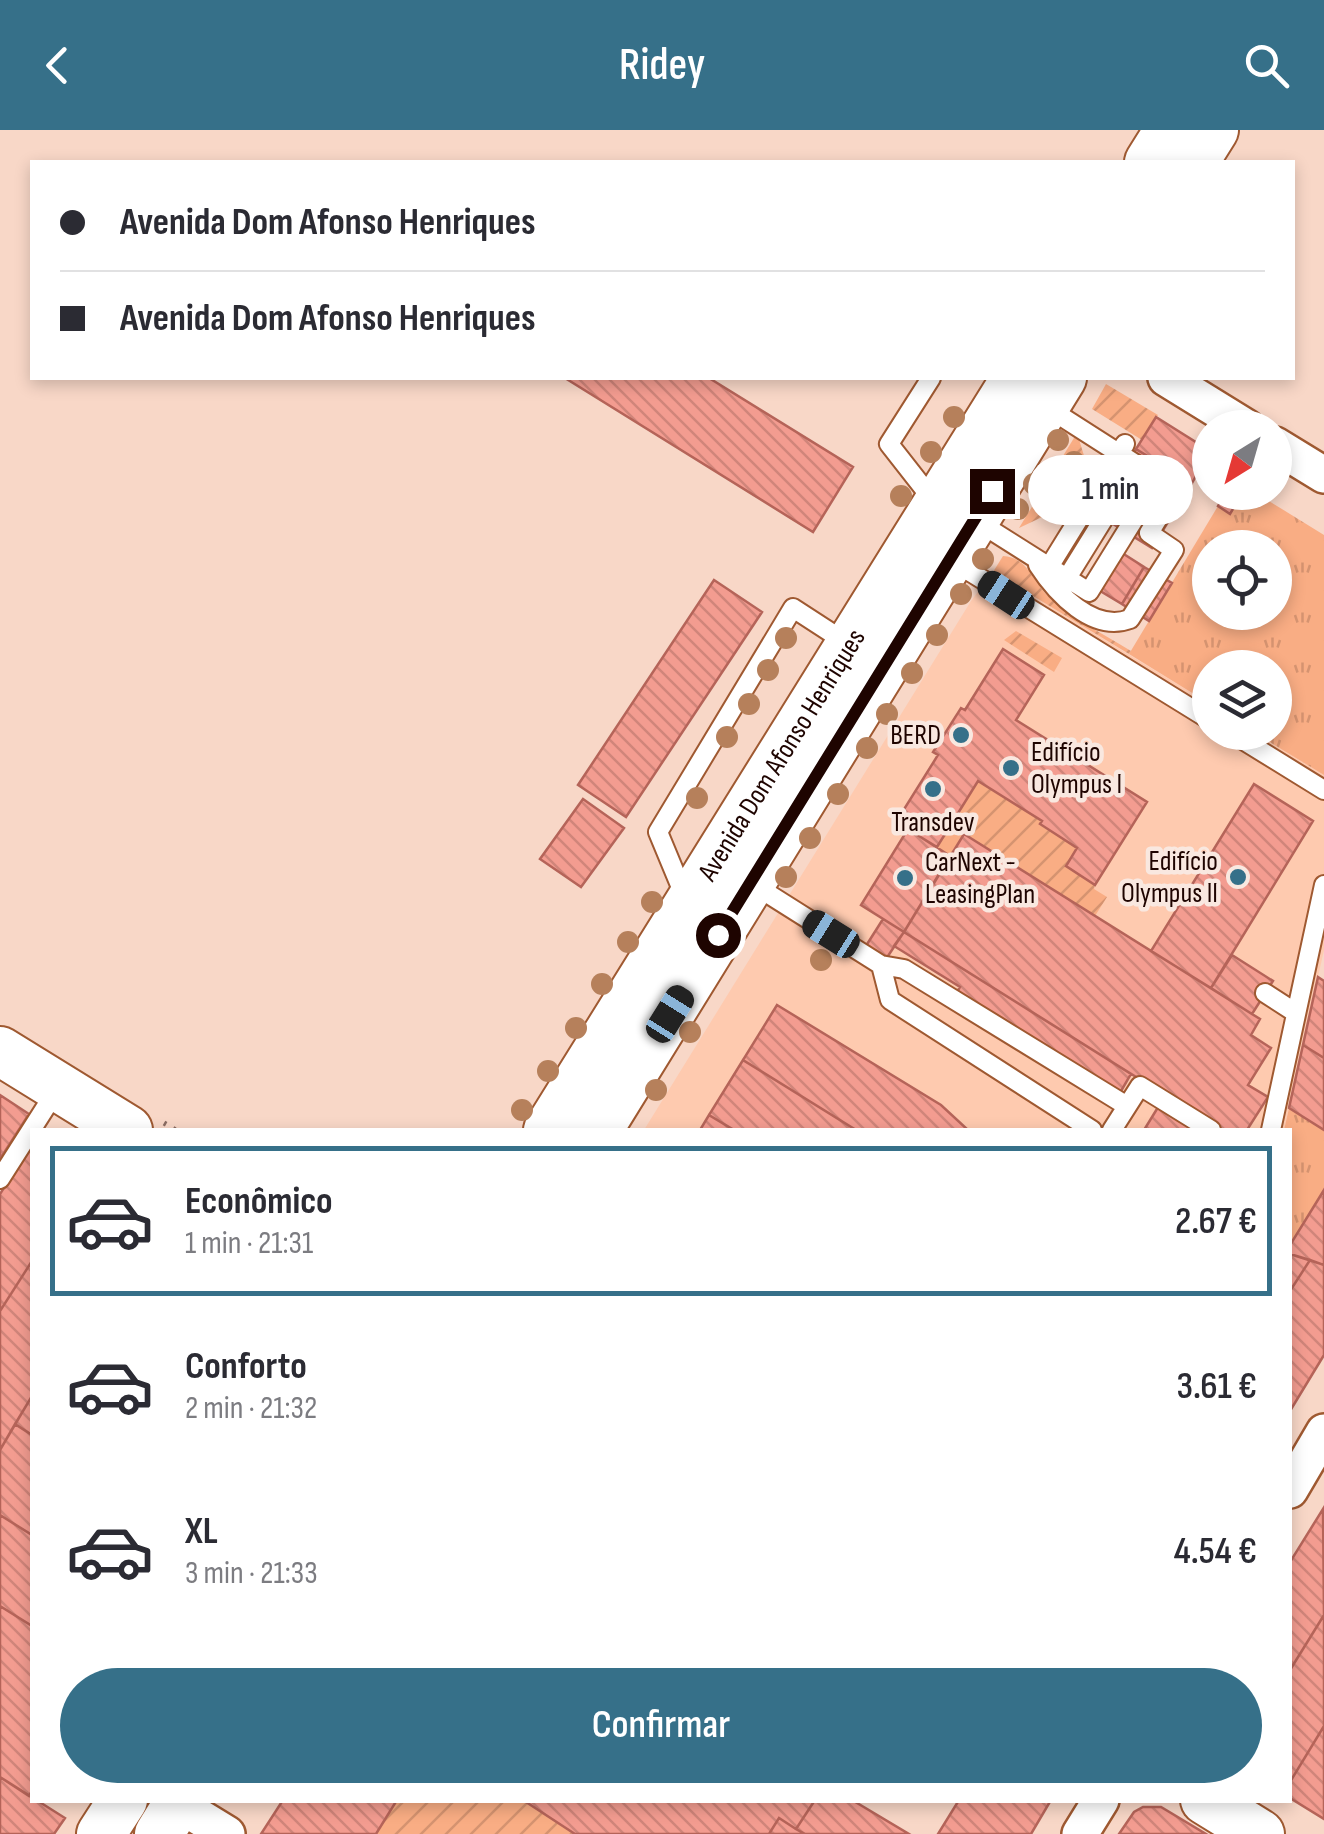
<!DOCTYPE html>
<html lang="pt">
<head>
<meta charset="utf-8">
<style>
  body { margin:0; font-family:"Sofia Sans Condensed",sans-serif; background:#f7f7f7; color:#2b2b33; height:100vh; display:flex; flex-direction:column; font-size:38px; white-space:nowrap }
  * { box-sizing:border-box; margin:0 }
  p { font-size:32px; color:#7c7c81 }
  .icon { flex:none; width:55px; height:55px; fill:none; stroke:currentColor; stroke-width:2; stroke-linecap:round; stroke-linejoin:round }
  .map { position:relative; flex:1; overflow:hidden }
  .drawer { position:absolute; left:30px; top:998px; width:1262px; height:675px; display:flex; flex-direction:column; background:#fff; border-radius:0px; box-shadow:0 5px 15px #0003 }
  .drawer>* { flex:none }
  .guide { position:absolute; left:30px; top:30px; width:1265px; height:220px; border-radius:0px; box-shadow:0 5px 15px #0003; display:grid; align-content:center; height:220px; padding:0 30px; background:#fff }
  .needle { width:65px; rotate:217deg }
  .fabs { position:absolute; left:1192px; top:280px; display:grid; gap:20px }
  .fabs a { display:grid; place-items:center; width:100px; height:100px; border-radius:50%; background:#fff; box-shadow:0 5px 15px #0003; font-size:50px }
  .end { position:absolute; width:45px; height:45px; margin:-22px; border:12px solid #1e0400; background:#fff; box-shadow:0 0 0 5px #fff }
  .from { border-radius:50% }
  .bubble { position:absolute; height:70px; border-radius:35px; background:#fff; box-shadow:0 5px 15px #0003; font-size:32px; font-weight:600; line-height:70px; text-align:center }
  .car { position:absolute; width:30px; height:60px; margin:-30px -15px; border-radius:12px; box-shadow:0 0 8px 2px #0007; background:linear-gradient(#222 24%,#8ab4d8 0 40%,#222 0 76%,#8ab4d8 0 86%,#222 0) }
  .guide b { display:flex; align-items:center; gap:35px; height:95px; font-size:38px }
  .guide b+b { border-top:2px solid #e1e1e2 }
  .guide i { width:25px; height:25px; background:#2b2b33 }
  ul { padding:18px 0 0; list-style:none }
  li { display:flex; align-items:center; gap:30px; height:150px; margin:0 20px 15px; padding:0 10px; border:5px solid transparent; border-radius:0px }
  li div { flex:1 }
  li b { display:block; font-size:38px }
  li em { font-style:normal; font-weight:600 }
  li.on { border-color:#367089 }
  li>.icon { width:90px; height:90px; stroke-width:1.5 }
  .primary-button { display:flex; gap:20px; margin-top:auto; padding:20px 30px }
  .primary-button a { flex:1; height:115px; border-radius:60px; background:#367089; color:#fff; font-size:40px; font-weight:600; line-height:115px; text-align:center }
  header { display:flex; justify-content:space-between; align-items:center; height:130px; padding:0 30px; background:#367089; color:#fff; font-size:45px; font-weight:600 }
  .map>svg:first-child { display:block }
</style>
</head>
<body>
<header><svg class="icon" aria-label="back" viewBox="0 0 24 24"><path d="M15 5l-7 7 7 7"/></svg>Ridey<svg class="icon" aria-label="search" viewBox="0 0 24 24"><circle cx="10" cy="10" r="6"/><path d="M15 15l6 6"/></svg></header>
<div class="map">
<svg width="1324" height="1704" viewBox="0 0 1324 1704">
  <defs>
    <pattern id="grass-tufts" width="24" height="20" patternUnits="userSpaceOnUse" patternTransform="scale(2.5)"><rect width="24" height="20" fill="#f9ad84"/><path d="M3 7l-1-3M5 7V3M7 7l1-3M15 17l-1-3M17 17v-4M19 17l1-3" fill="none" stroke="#d59370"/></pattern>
    <pattern id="garden-furrows" width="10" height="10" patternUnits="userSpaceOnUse" patternTransform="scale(2.5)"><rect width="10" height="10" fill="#f9ad84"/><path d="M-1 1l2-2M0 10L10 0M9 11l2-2" fill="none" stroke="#d59370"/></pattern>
    <pattern id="building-back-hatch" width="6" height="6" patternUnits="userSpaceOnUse" patternTransform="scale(2.5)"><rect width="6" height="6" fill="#f39c90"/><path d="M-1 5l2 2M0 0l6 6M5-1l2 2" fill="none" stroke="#d0857a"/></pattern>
  </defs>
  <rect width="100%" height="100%" fill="#f8d7c7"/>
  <path fill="#fecaaf" d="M993,442L1210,574V602L1255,603L1324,645V820L1284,1000H644L971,471Z"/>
  <path fill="url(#grass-tufts)" fill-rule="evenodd" d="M1243,363H1256L1324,405V645L1255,603L1275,602V538H1210V574L1129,524L1218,376L1230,384ZM1210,418H1275V482H1210Z
    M1289,978L1324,1000V1060L1290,1115V1000H1284Z"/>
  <path fill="url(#garden-furrows)" d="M1106,254L1158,285L1142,310L1092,279Z
    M1077,303L1086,332L1055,381L1019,398Z
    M1003,426C1029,428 1032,451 1049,467C1072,489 1104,504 1131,521L1129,524L993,442Z
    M1016,501L1062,528L1054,542L1004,510Z
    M978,651L1042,691L1040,695L1077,718L1066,736L1095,755L1094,759L1107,767L1095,786L963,705L950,726L937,717Z
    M397,1670H523L575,1704H376Z"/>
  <path fill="url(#building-back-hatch)" stroke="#b56459" stroke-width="2.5" d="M565,248H709L853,337L813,402Z
    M1156,287L1210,321L1192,353L1136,319Z
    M1136,319L1192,353L1152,418L1071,368L1094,331L1119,347Z
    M1226,362H1243L1230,384L1218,376Z
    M1119,421L1144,437L1122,474L1097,459Z
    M1144,437L1172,453L1149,491L1122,474Z
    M714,450L762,482L626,687L578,655Z
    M1003,519L1044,545L1016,590L1147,672L1095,755L1066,736L1077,718L1040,694L1042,691L978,651L937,717L896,692L938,625L933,622L961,578L965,580Z
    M1254,654L1313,691L1211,858L1151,821Z
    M583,669L624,698L581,757L540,729Z
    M908,699L950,726L904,802L861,775Z
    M964,704L1260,889L1251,905L1271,918L1248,955L1268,967L1247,1000H1221L904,802Z
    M883,789L904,802L884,832L864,819Z
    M904,802L1131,944L1117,968L950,874L960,857L894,816Z
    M1232,825L1273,851L1252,884L1211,858Z
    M1318,847L1324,851V928L1303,915Z
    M777,875L941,975L968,1000H856L743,930Z
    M1303,915L1324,928V1000L1289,978Z
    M743,930L856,1000H734L709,985Z
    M0,965L29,984L0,1029Z
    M1160,974L1203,1000H1144Z
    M709,985L734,1000H700Z
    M32,1013V1131L0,1181V1064Z
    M1324,1060V1135L1290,1124V1115Z
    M1290,1124L1310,1130L1290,1161Z
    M1310,1130L1324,1135V1225L1290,1281V1161Z
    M32,1131V1266L0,1320V1181Z
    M32,1266V1305L15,1294Z
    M15,1294L32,1305V1405L0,1385V1320Z
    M1323,1379L1324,1485L1290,1540V1432Z
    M0,1385L32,1405V1496L0,1476Z
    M0,1476L32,1496V1661L29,1666L0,1647Z
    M1324,1485V1596L1290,1652V1540Z
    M1324,1596V1689L1290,1668V1652Z
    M0,1647L65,1688L54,1704H0Z
    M283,1670H397L376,1704H261Z
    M523,1670H815L796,1699L779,1688L769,1704H575Z
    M815,1670H852L909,1704H805L796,1699Z
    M959,1670H1051L1031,1704H938Z
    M1143,1677H1161L1206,1704H1119L1134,1682Z
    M779,1688L796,1699L805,1704H769Z"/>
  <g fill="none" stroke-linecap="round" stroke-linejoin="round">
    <defs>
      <path id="lane" d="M931,248L889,314L936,374
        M975,390L1089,462L1159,349L1048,278
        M951,430L1210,590
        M1038,435C1056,463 1093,503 1130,489L1174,420L1149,403L1176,359L1159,349
        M1049,437L1125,314
        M1067,448L1137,335
        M1230,602L1324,660
        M751,753L881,835L890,870L1092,1000
        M685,767L658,702L793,478L850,515
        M881,835L904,839L1127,976
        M1265,863L1296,883
        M1112,1000L1140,956L1211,1000
        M1271,1000L1324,755
        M0,1049L56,961"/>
      <path id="street" d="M1166,248L1247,298
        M1275,315L1324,345
        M1290,1360L1324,1302
        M178,1674L227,1704
        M1080,1704L1101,1670"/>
      <g id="secondary">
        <path d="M1149,32L1169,0"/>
        <path d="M1194,32L1214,0"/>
        <path d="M0,921L128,1000"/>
        <path id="s1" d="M548,1000L1016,248"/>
        <path d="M598,1000L1062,248"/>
        <path d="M1205,1670L1260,1704"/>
        <path d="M101,1704L123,1670"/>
        <path d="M159,1704L180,1670"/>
      </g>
    </defs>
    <use href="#lane" stroke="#9f5931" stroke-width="22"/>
    <use href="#street" stroke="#9f5931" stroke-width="40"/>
    <use href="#secondary" stroke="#9f5931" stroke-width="52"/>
    <path stroke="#8a6c62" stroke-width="5" stroke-dasharray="2.5 8" stroke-linecap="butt" d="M164,993L176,1000"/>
    <use href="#lane" stroke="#fff" stroke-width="18"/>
    <use href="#street" stroke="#fff" stroke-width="35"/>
    <use href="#secondary" stroke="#fff" stroke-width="48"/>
  </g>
  <g fill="#b6805b">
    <circle cx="954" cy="287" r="11"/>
    <circle cx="1058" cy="310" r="11"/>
    <circle cx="931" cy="322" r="11"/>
    <circle cx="1074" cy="332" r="11"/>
    <circle cx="1034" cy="354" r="11"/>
    <circle cx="901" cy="366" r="11"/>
    <circle cx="1018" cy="379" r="11"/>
    <circle cx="983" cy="429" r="11"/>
    <circle cx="961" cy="464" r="11"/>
    <circle cx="937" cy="505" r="11"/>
    <circle cx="786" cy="508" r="11"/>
    <circle cx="768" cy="540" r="11"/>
    <circle cx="912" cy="543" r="11"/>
    <circle cx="749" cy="574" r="11"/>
    <circle cx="887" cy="584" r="11"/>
    <circle cx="727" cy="607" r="11"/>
    <circle cx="867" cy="618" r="11"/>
    <circle cx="838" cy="664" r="11"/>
    <circle cx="697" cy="668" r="11"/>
    <circle cx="810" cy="708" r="11"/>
    <circle cx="786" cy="747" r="11"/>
    <circle cx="652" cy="772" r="11"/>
    <circle cx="628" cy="812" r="11"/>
    <circle cx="821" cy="830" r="11"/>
    <circle cx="602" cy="854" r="11"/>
    <circle cx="576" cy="898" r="11"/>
    <circle cx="690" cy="902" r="11"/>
    <circle cx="548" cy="941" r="11"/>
    <circle cx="656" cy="960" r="11"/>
    <circle cx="522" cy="980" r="11"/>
  </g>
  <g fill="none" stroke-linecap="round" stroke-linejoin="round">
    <path stroke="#1e0400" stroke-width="12" d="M718,805L992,361"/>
  </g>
  <g fill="#367089" stroke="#f9e8e0" stroke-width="4">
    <circle cx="961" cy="605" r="10"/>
    <circle cx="1011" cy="638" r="10"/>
    <circle cx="933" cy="659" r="10"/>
    <circle cx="1238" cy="747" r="10"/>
    <circle cx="905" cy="748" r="10"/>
  </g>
  <g text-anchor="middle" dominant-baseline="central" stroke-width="9" stroke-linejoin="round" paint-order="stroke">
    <g font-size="28" fill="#1e0400" stroke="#f9e8e0" text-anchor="end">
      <text x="941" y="605">BERD</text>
      <text x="1031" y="622" text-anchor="start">Edifício<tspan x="1031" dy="32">Olympus I</tspan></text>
      <text x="933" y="692" text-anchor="middle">Transdev</text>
      <text x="1218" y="731">Edifício<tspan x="1218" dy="32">Olympus II</tspan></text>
      <text x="925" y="732" text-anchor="start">CarNext -<tspan x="925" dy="32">LeasingPlan</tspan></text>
    </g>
    <g font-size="28" fill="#1e0400" stroke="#f9e8e0">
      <text stroke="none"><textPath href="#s1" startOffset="442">Avenida Dom Afonso Henriques</textPath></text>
    </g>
  </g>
</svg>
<div class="fabs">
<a><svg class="needle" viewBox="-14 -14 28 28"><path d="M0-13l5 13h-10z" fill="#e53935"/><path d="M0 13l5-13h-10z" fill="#7c7c81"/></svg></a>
<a><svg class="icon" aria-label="locate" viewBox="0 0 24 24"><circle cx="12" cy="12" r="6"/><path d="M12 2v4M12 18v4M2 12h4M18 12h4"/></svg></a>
<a><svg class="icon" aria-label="layers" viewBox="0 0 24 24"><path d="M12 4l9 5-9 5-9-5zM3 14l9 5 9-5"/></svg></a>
</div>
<i class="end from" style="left:718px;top:805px"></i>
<i class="end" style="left:992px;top:361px"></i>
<div class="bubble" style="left:1028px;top:325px;width:165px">1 min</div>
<i class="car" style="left:1006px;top:465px;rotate:303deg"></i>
<i class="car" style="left:831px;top:804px;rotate:302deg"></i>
<i class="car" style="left:670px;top:884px;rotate:32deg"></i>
<div class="guide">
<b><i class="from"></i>Avenida Dom Afonso Henriques</b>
<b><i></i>Avenida Dom Afonso Henriques</b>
</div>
<section class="drawer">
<ul>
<li class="on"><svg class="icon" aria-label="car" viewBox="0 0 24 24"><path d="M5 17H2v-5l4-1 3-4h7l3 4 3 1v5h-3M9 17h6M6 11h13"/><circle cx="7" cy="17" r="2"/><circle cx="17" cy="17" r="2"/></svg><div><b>Econômico</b><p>1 min · 21:31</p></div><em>2.67 €</em></li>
<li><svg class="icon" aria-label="car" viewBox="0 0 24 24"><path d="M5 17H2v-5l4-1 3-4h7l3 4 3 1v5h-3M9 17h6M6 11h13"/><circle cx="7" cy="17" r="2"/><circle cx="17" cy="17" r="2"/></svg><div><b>Conforto</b><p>2 min · 21:32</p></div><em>3.61 €</em></li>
<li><svg class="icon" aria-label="car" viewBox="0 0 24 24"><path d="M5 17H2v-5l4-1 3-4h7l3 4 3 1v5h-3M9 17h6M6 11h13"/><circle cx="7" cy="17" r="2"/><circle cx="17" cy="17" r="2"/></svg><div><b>XL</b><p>3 min · 21:33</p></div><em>4.54 €</em></li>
</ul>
<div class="primary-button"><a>Confirmar</a></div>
</section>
</div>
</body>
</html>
